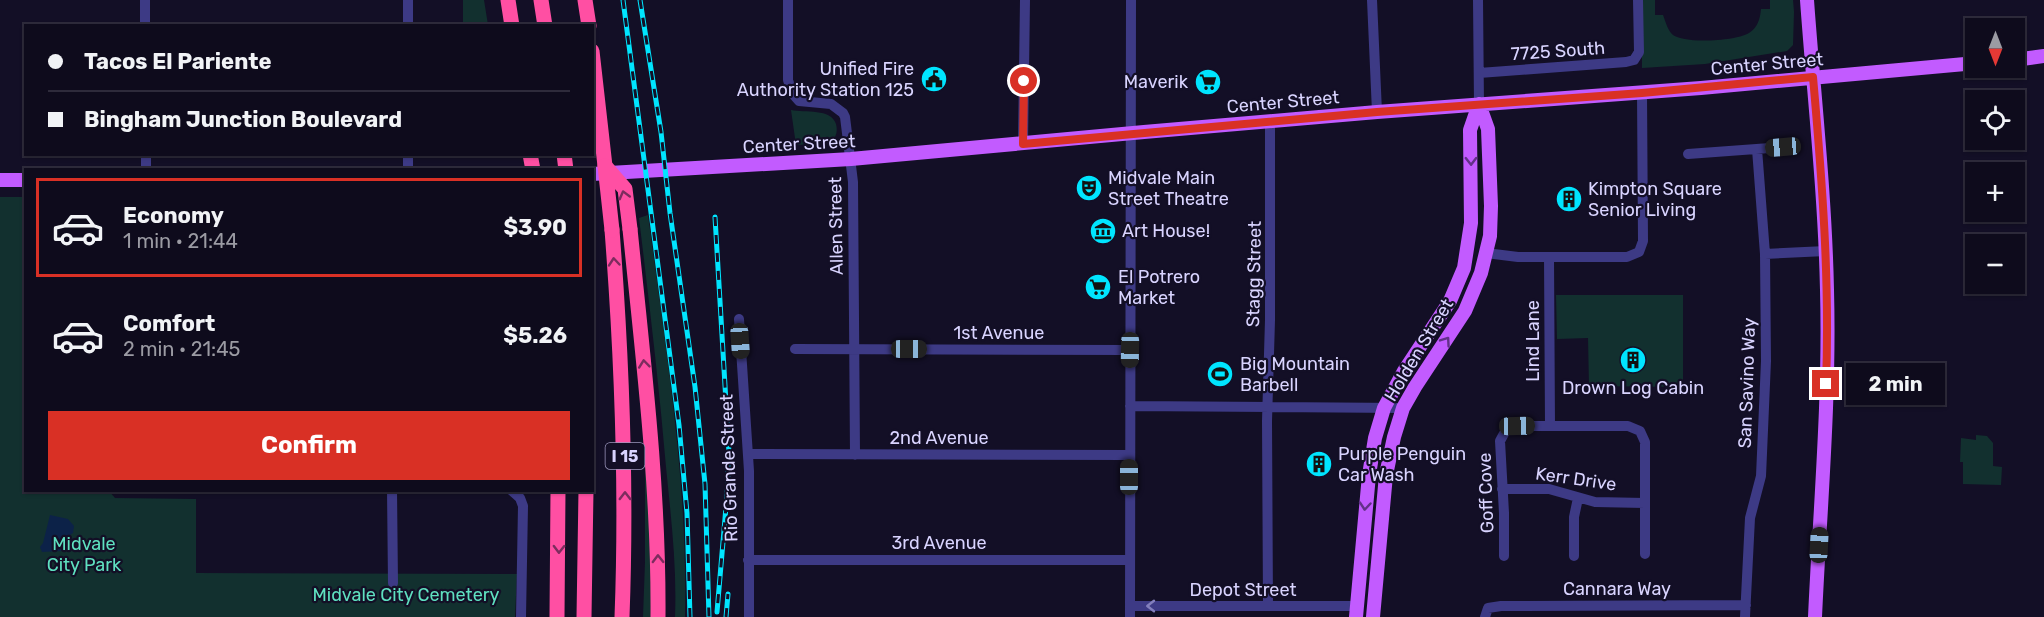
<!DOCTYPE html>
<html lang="en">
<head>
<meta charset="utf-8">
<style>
  body { margin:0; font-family:Rubik,sans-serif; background:#171425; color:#f1f3f6; height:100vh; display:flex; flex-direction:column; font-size:22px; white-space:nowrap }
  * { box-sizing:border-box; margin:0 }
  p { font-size:20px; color:#9b9ba3 }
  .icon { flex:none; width:33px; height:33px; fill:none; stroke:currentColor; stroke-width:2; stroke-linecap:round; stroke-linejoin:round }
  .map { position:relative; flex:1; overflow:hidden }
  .details { position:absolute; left:24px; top:168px; width:570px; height:324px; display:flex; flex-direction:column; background:#0e0b1c; border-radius:0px; box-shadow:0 2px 4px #0004,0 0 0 2px #2e2b3b }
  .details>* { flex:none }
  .top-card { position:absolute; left:24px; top:24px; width:570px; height:132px; border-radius:0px; box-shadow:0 2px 4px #0004,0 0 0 2px #2e2b3b; display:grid; align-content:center; height:132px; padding:0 24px; background:#0e0b1c }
  .needle { width:39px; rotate:180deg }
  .fabs { position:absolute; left:1965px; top:18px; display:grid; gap:12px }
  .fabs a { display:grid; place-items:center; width:60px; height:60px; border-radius:0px; background:#0e0b1c; box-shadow:0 2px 4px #0004,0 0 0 2px #2e2b3b; font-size:30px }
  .end { position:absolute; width:27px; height:27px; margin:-14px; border:8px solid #d93025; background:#fff; box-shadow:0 0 0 3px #fff }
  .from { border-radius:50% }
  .bubble { position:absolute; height:42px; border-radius:0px; background:#0e0b1c; box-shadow:0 2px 4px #0004,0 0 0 2px #2e2b3b; font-size:20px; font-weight:700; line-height:42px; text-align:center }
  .car { position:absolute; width:18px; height:36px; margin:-18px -9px; border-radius:8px; box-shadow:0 0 4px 2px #0007; background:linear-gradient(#222 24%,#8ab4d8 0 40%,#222 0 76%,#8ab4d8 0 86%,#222 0) }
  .top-card b { display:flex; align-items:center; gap:21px; height:57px; font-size:22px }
  .top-card b+b { border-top:2px solid #2e2b3b }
  .top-card i { width:15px; height:15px; background:#f1f3f6 }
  ul { padding:10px 0 0; list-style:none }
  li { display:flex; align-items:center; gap:18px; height:99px; margin:0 12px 9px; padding:0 12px; border:3px solid transparent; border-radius:0px }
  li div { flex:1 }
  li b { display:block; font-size:22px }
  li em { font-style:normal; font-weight:700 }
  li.active { border-color:#d93025 }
  li>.icon { width:54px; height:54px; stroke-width:1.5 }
  .cta { display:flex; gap:12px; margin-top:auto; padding:12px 24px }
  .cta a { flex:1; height:69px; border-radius:0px; background:#d93025; color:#fff; font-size:24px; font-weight:700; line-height:69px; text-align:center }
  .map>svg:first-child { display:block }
</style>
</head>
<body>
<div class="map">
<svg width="2044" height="617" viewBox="0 0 2044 617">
  <rect width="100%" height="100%" fill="#130f26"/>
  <path fill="#12302f" d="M463,0H484L488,25H463Z
    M1642,0H1655V15H1663C1665,20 1667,28 1671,33C1680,45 1737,41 1749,33C1758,27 1760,19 1761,9H1770V0H1793L1794,12L1793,45L1787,51L1705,64L1642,68Z
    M791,110C805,113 831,108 836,124C838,132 836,137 831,143L796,145Z
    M0,197H25L26,490L109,491L115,498L196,499V573L517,574L515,617H0Z
    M648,215C666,349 688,482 685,617H675C677,567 671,517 666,467C659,384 649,301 639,218Z
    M1556,295H1683V387L1589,386L1588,338L1557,339Z
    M1976,435L1987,436L1993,443V466L2002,467L2001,485L1963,484V462H1960L1961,438L1976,440Z
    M645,451H647L652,617H643L645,562Z"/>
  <path fill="#0c2248" d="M50,515L68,519L74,526L73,533L59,542L63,547L61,551L42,552L40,547L43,543Z"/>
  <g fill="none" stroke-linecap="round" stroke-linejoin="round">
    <path stroke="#3d3a85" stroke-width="10" d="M145,0V26
      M788,0V80L792,93L799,101L831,104L843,113L845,117L853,182L855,455
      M1372,0L1377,112
      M1478,0L1479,104
      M408,26V0
      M1479,73L1626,62L1634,60L1639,52L1638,0
      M1023,144L1025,0
      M146,154V170
      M408,154V170
      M1688,154L1783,147
      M1486,253L1518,257H1627L1639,252L1643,241L1642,93
      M1765,254L1826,251
      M1549,257L1550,426
      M739,319L749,471V617
      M795,349L1130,350
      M1130,406L1403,408
      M748,454L1129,455
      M1502,489H1549L1595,502L1645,503
      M392,490L393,583
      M511,490L520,498L523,506L521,617
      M1504,556V513L1500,441L1506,430L1517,426H1628L1640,431L1645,442V554
      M1574,556V517L1578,498
      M748,560H1129
      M1130,606H1357
      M1268,606L1267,421L1270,320V121
      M1130,617L1131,0
      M1485,617L1488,608L1501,606L1746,605
      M1745,617L1750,518L1761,476L1766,361L1765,254L1757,149"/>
    <path stroke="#c25bff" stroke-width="14" d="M1807,0C1814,97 1825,193 1827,290C1830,399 1820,508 1815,617
      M2014,60L2044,56
      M592,174L851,159L1144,132L1377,112L1701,88L1976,63
      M0,180H26
      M1356,617L1369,475L1375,438L1384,408L1404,371L1450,301L1464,268L1471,223L1470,130L1479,104
      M1373,617L1386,475L1394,437L1403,408L1415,387L1465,311L1481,273L1490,236L1491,206L1488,129L1479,104"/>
    <path stroke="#ff4fa3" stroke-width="15" d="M508,0L512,26
      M541,0L545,26
      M585,0L589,26
      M592,51L605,166
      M530,154L533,170
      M564,154L566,170
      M630,229C643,358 659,487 658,617
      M612,230C622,359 627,487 622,617
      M557,617L558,490
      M584,617L586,490"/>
    <defs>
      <path id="rail" d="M623,0L679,425L687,513L690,617
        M640,0L661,132L670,213L695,387L705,484L709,617
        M715,217L729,453L727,495L717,612
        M726,617L728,594"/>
    </defs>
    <use href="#rail" stroke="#00e5ff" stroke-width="5"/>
    <use href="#rail" stroke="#130f26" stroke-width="3" stroke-dasharray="9" stroke-linecap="butt"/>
    <path stroke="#ff4fa3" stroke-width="15" d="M605,166L625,189L630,229
      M605,166L612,230"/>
  </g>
  <defs><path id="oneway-chevron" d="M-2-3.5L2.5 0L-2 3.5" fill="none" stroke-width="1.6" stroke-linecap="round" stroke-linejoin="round" transform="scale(1.5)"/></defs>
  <g stroke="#623188">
    <use href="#oneway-chevron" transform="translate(1471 161) rotate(89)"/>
    <use href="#oneway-chevron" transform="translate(1446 341) rotate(-55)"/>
    <use href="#oneway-chevron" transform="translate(1365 506) rotate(95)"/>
  </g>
  <g stroke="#7d2c5e">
    <use href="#oneway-chevron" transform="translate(624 195) rotate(-105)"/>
    <use href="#oneway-chevron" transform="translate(614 262) rotate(-95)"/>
    <use href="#oneway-chevron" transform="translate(644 364) rotate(-96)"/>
    <use href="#oneway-chevron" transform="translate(625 496) rotate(-90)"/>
    <use href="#oneway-chevron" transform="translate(559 549) rotate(91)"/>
    <use href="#oneway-chevron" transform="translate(658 559) rotate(-91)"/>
  </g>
  <use stroke="#837fbc" href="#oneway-chevron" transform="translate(1151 606) rotate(180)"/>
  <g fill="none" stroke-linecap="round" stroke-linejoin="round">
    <path stroke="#d93025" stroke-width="8" d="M1024,81L1023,144L1377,112L1642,93L1813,77C1822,179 1830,281 1826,384"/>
  </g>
  <defs>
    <symbol id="civic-disc" viewBox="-11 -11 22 22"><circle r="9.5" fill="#00e5ff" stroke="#130f26"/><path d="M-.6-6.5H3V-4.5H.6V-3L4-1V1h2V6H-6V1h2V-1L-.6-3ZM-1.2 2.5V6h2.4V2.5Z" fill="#111"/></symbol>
    <symbol id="supermarket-disc" viewBox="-11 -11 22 22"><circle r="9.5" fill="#00e5ff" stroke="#130f26"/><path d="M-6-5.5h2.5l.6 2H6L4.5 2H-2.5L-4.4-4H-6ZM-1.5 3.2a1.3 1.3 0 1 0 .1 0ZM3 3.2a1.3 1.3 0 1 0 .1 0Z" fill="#111"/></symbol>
    <symbol id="theatre-disc" viewBox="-11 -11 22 22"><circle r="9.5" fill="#00e5ff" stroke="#130f26"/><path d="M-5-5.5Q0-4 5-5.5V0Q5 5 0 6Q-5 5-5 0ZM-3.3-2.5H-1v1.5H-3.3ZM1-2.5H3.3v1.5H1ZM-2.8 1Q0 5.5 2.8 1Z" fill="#111"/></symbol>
    <symbol id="building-disc" viewBox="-11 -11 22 22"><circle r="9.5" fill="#00e5ff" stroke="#130f26"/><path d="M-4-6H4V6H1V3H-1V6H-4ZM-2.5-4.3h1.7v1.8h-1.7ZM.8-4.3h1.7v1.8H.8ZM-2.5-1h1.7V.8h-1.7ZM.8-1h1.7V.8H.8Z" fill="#111"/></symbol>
    <symbol id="museum-disc" viewBox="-11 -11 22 22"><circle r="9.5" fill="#00e5ff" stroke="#130f26"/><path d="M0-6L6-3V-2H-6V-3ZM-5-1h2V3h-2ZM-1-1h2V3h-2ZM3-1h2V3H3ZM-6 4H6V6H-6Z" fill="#111"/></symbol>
    <symbol id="stadium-disc" viewBox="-11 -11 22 22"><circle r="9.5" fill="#00e5ff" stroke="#130f26"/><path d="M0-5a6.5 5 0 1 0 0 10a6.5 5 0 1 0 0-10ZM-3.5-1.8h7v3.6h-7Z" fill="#111"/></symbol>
  </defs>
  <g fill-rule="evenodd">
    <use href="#civic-disc" x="919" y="64" width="30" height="30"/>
    <use href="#supermarket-disc" x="1193" y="67" width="30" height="30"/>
    <use href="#theatre-disc" x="1074" y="173" width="30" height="30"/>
    <use href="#building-disc" x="1554" y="184" width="30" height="30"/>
    <use href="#museum-disc" x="1088" y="216" width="30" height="30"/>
    <use href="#supermarket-disc" x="1083" y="272" width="30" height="30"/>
    <use href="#building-disc" x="1618" y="345" width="30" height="30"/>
    <use href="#stadium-disc" x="1205" y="359" width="30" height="30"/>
    <use href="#building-disc" x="1304" y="449" width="30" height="30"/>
  </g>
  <g text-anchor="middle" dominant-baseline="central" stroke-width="4.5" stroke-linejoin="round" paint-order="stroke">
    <rect fill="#130f26" stroke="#9e99be" stroke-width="1.5" x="605.5" y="443" width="39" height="26" rx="4.5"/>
    <g font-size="16" font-weight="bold" fill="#d9d4ff">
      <text x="625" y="456">I 15</text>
    </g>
    <g font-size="18" fill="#d9d4ff" stroke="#130f26">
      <text transform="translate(1558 51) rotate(-4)">7725 South</text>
      <text transform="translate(1767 64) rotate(-5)">Center Street</text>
      <text transform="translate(1283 102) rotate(-5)">Center Street</text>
      <text transform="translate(799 144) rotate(-3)">Center Street</text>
      <text transform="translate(836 226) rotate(-91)">Allen Street</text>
      <text transform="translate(1254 274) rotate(-89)">Stagg Street</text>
      <text x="999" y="333">1st Avenue</text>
      <text transform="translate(1533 341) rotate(-90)">Lind Lane</text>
      <text transform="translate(1419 350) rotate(-59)">Holden Street</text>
      <text transform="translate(1747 383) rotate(-88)">San Savino Way</text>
      <text x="939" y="438">2nd Avenue</text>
      <text transform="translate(729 468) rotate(-92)">Rio Grande Street</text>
      <text transform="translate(1576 479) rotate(8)">Kerr Drive</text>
      <text transform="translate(1486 493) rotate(-92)">Goff Cove</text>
      <text x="939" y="543">3rd Avenue</text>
      <text x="1617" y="589">Cannara Way</text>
      <text x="1243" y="590">Depot Street</text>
    </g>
    <g font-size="18" fill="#d9d4ff" stroke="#130f26" text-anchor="start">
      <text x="914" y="69" text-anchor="end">Unified Fire<tspan x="914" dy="21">Authority Station 125</tspan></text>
      <text x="1188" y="82" text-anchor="end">Maverik</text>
      <text x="1108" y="178">Midvale Main<tspan x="1108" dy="21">Street Theatre</tspan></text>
      <text x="1588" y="189">Kimpton Square<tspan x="1588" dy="21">Senior Living</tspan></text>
      <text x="1122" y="231">Art House!</text>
      <text x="1118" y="277">El Potrero<tspan x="1118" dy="21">Market</tspan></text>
      <text x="1240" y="364">Big Mountain<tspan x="1240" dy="21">Barbell</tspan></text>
      <text x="1633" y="388" text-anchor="middle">Drown Log Cabin</text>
      <text x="1338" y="454">Purple Penguin<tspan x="1338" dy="21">Car Wash</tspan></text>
    </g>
    <g font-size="18" fill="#5fe0c0" stroke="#130f26">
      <text x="84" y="544">Midvale<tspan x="84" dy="21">City Park</tspan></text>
      <text x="406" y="595">Midvale City Cemetery</text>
    </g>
  </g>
</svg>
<div class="fabs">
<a><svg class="needle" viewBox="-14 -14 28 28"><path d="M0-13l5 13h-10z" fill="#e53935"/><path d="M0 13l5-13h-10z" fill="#9b9ba3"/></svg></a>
<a><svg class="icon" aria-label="locate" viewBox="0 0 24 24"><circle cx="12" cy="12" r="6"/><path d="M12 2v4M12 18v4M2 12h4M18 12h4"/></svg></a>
<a>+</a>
<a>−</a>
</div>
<i class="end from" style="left:1024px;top:81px"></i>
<i class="end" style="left:1826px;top:384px"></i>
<div class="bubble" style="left:1846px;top:363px;width:99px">2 min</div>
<i class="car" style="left:1783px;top:147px;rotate:265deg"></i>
<i class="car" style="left:740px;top:341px;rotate:176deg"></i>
<i class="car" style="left:909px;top:349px;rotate:90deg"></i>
<i class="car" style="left:1130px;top:350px;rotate:181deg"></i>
<i class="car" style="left:1517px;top:426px;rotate:89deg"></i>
<i class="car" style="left:1129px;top:477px;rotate:0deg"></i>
<i class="car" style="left:1819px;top:545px;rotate:3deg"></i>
<div class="top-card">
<b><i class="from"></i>Tacos El Pariente</b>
<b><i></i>Bingham Junction Boulevard</b>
</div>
<section class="details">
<ul>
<li class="active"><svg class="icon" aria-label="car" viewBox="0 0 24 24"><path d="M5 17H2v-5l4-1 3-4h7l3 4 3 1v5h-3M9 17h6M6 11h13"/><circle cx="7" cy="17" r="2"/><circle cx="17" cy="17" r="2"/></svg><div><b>Economy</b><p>1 min · 21:44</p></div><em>$3.90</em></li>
<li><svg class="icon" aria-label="car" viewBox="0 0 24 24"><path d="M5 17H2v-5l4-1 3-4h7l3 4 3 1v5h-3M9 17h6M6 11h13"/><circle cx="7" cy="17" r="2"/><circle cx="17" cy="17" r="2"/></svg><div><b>Comfort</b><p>2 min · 21:45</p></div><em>$5.26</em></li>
</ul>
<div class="cta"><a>Confirm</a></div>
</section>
</div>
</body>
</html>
